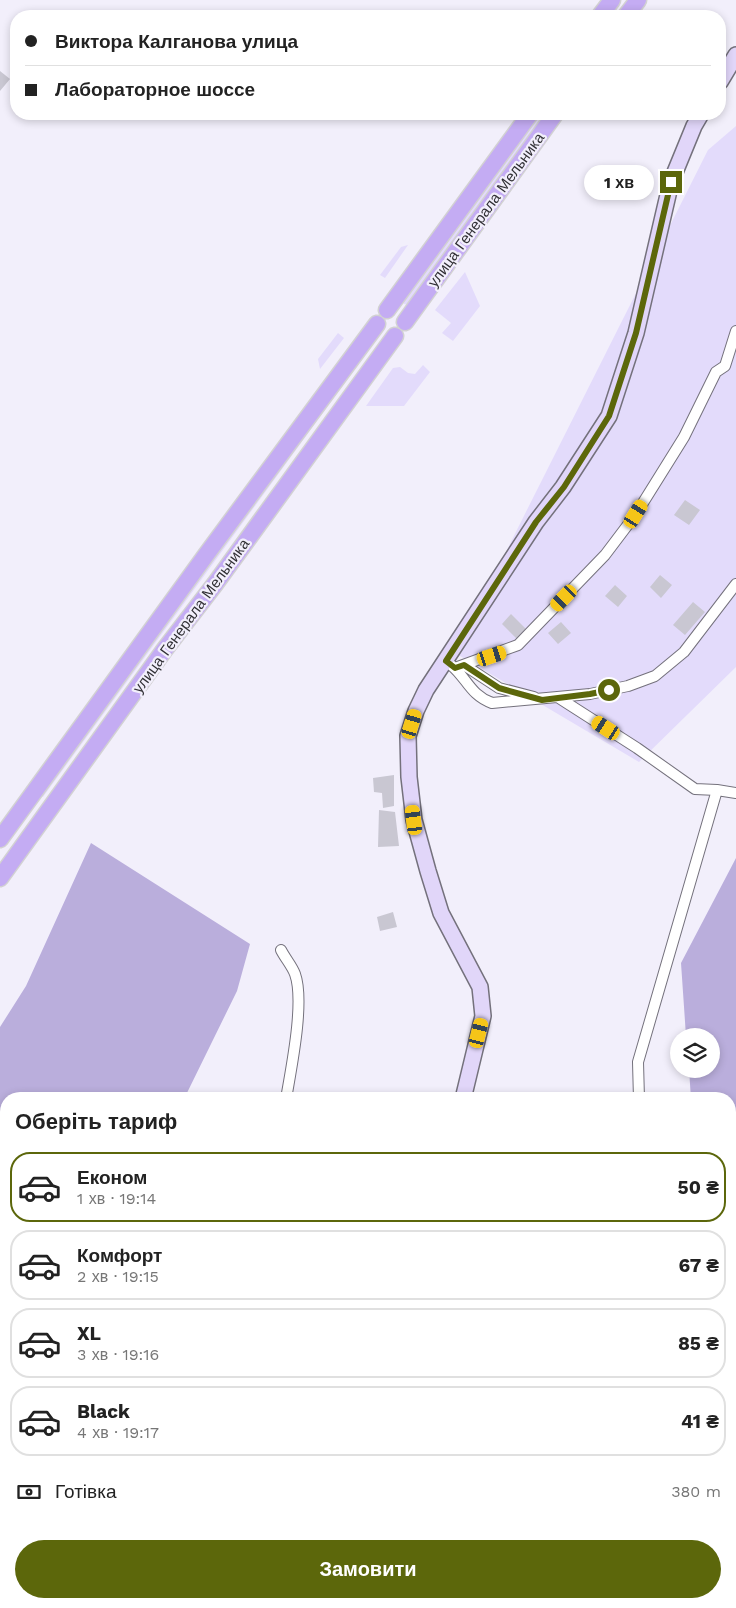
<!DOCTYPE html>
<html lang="uk">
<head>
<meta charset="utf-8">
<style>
  body { margin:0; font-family:"Work Sans",sans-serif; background:#f6f6f6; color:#222; height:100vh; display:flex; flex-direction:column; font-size:19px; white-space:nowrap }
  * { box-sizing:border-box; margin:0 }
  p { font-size:16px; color:#767676 }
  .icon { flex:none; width:28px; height:28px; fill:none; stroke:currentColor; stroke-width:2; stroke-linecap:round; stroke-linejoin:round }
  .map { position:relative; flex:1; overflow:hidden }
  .details { position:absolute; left:0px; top:1092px; width:736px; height:516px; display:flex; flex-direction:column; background:#fff; border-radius:20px 20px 0 0; box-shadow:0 2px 8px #0003 }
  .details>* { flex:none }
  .top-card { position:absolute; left:10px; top:10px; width:716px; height:110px; border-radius:20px; box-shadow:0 2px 8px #0003; display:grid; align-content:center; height:110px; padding:0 15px; background:#fff }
  .buttons { position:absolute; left:670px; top:1028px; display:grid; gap:10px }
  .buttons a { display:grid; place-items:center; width:50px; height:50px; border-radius:50%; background:#fff; box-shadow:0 2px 8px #0003; font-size:25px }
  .end { position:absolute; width:22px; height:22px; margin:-11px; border:6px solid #5c670b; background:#fff; box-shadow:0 0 0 2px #fff }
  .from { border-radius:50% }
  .bubble { position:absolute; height:35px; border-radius:18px; background:#fff; box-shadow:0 2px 8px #0003; font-size:16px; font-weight:700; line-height:35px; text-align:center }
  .car { position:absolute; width:15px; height:30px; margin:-15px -8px; border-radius:6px; box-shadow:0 0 4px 1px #0007; background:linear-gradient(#f5c518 24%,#345 0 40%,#f5c518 0 76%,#345 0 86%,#f5c518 0) }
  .top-card b { display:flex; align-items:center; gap:18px; height:48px; font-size:19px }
  .top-card b+b { border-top:1px solid #e0e0e0 }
  .top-card i { width:12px; height:12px; background:#222 }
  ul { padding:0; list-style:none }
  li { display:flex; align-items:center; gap:15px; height:70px; margin:0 10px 8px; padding:0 5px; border:2px solid #e0e0e0; border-radius:20px }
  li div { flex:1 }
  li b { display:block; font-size:19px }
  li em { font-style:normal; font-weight:700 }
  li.active { border-color:#5c670b }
  li>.icon { width:45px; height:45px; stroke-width:1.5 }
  h2 { padding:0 15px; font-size:22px; line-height:60px }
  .pay { display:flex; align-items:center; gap:12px; height:55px; padding:0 15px; font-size:19px }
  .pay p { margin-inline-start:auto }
  .cta { display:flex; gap:10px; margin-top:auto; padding:10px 15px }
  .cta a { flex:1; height:58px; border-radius:30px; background:#5c670b; color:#fff; font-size:20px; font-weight:700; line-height:58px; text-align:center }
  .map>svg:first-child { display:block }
</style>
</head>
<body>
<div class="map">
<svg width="736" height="1608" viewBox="0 0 736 1608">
  <rect width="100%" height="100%" fill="#f2effb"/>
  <path fill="#e3dbfb" d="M540,114H548L409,305L404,304L403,302Z
    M736,126V667L639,762L455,653L708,150Z
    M408,245L385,278L380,275L401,247Z
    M465,272L480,306L453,341L442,333L451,323L435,310Z
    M338,333L344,338L320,369L318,359Z
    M362,347L368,351L43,797L37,793Z
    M423,365L430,372L404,406H366L393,368L400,367L408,373L415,374Z
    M736,1368V1608H599L602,1602H730V1375Z"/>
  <path fill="#baaedc" d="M91,843L250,944L237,991L184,1099H6V1342L0,1339V1027L26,986Z
    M736,858V1254L730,1255V1099H691L689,1069H711V1036H686L681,963Z"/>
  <path fill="#c9c7d2" d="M0,71L10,79L0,91Z
    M685,500L700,510L689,525L674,515Z
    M660,575L672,585L661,598L650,587Z
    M615,585L627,596L618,607L605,596Z
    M693,602L705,612L685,635L673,625Z
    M511,614L527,630L517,639L502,624Z
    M561,622L571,633L558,644L548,633Z
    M394,775V806L383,808L382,793L374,792L373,778Z
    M379,810L395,812L399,846L378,847Z
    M393,912L397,927L380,931L377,917Z
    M224,1602H240L235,1608H229Z"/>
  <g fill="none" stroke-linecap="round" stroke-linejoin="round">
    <defs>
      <path id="street" d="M451,665C467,678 470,695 492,703L590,694L628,686L655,676L684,652L736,584
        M464,665L499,688L534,697
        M455,668L518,645L605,555L636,514L684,437L716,372L725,366L736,331
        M559,698L637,748L695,789L717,790L638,1062L639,1099
        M717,790L736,793
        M281,950C285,958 292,966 295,974C305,1002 291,1069 286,1099
        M0,1359L6,1362
        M730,1398L736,1391
        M292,1608L296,1602
        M516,1608L518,1602
        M608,1608L612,1602"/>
      <path id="secondary" d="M720,82L736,55
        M463,1099L483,1016L480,987L441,913L428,871L414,820L409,777L408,736L416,711L426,690L536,522L563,487L609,416L636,333L671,182L694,126L701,114
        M108,1608L112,1602"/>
      <path id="primary" d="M600,16L612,0
        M626,16L638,0
        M387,310L530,114
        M405,322L555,114
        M0,839L206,555L377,324
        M0,878L165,649L215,584L395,336"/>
    </defs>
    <use href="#street" stroke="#74717c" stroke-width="12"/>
    <use href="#secondary" stroke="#74717c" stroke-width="18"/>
    <use href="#primary" stroke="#d2d1d3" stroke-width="19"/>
    <use href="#street" stroke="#fff" stroke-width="10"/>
    <use href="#secondary" stroke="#e1d6f9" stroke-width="15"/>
    <use href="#primary" stroke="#c4acf3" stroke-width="16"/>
  </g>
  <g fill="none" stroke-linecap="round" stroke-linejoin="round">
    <path stroke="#5c670b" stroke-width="6" d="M609,690L590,694L542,700L499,688L464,665L455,668L446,661L536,522L564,487L609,416L636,333L671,182"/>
  </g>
  <g text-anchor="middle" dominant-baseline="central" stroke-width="4.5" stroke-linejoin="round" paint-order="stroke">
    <g font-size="15" fill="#313035" stroke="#f2effb">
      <text transform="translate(486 210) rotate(-54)">улица Генерала Мельника</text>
      <text transform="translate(191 616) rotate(-54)">улица Генерала Мельника</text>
    </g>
  </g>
</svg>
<div class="buttons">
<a><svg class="icon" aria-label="layers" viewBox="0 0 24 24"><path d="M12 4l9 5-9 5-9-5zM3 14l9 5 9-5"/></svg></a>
</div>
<i class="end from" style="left:609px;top:690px"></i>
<i class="end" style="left:671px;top:182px"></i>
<div class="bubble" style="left:584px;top:165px;width:70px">1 хв</div>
<i class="car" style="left:636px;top:514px;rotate:32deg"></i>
<i class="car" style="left:564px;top:598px;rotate:224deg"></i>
<i class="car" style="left:492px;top:656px;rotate:72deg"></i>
<i class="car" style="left:412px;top:724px;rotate:17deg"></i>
<i class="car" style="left:606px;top:728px;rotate:303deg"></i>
<i class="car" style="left:414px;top:820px;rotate:353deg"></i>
<i class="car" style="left:479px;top:1033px;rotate:14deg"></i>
<div class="top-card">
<b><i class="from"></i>Виктора Калганова улица</b>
<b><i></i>Лабораторное шоссе</b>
</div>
<section class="details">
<h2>Оберіть тариф</h2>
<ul>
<li class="active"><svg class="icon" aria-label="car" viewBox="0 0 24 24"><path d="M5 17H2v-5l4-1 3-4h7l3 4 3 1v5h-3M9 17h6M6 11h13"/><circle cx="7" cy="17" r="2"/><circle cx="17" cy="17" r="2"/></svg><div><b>Економ</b><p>1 хв · 19:14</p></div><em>50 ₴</em></li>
<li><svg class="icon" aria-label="car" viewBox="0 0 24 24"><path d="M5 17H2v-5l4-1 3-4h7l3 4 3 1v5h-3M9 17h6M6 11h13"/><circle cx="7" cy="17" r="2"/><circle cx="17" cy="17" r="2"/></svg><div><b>Комфорт</b><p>2 хв · 19:15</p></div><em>67 ₴</em></li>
<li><svg class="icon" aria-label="car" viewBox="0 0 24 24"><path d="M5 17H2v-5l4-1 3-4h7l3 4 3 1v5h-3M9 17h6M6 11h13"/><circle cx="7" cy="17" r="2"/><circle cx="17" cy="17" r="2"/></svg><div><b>XL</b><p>3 хв · 19:16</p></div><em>85 ₴</em></li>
<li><svg class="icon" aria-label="car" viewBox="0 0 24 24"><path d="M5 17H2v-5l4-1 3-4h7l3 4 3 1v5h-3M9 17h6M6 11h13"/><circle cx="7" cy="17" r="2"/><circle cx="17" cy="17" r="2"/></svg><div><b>Black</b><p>4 хв · 19:17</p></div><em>41 ₴</em></li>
</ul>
<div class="pay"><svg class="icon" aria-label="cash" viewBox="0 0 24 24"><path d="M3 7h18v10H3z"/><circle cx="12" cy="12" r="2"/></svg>Готівка<p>380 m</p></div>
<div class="cta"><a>Замовити</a></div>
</section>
</div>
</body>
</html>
